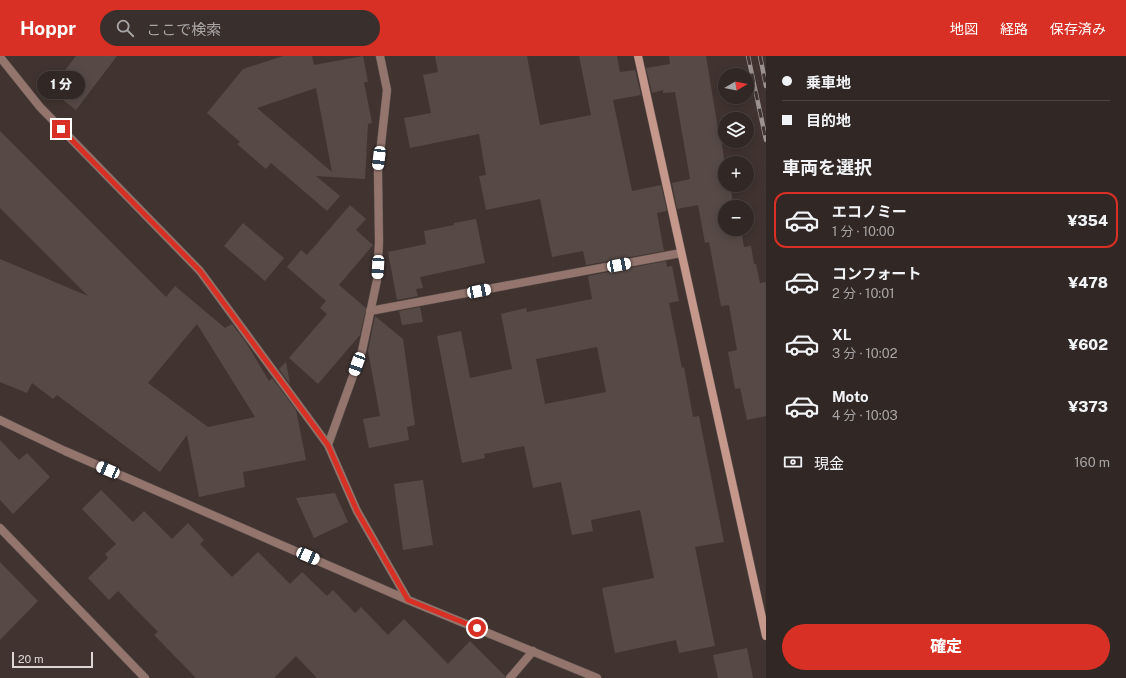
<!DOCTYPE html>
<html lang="ja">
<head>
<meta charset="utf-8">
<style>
  body { margin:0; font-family:"Public Sans","Noto Sans JP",sans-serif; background:#392f2c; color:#f1f3f6; height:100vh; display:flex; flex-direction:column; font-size:15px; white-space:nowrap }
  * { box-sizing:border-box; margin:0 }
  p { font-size:13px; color:#a8a5a6 }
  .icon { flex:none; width:22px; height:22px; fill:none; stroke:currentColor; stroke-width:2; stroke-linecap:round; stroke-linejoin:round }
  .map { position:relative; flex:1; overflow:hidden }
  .details { display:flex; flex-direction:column; background:#312724; width:360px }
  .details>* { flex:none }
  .banner { display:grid; align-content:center; height:88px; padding:0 16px; background:#312724 }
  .needle { width:26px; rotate:81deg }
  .fabs { position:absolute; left:718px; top:12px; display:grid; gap:8px }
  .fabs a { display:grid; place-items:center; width:36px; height:36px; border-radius:50%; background:#312724; box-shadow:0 2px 10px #0003,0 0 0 1px #4c4441; font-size:20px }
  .scale { position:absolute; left:12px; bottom:10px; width:81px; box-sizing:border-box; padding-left:4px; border:2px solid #ded6d4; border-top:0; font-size:11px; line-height:14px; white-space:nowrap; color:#ded6d4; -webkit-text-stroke:3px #413430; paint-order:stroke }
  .end { position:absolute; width:18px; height:18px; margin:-9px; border:5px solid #d93025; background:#fff; box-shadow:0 0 0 2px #fff }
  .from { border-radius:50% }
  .bubble { position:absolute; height:28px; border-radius:14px; background:#312724; box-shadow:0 2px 10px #0003,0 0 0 1px #4c4441; font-size:13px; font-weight:800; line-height:28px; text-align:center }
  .car { position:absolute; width:12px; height:24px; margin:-12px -6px; border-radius:5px; box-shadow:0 0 3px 1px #0007; background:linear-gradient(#fff 24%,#345 0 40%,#fff 0 76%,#345 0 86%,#fff 0) }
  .banner b { display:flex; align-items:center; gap:14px; height:38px; font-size:15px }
  .banner b+b { border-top:1px solid #4c4441 }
  .banner i { width:10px; height:10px; background:#f1f3f6 }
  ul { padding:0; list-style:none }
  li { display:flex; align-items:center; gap:12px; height:56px; margin:0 8px 6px; padding:0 8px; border:2px solid transparent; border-radius:12px }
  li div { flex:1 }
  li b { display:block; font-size:15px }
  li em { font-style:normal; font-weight:800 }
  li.selected { border-color:#d93025 }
  li>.icon { width:36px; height:36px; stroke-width:1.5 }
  h2 { padding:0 16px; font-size:18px; line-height:48px }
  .pay { display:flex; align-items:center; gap:10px; height:44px; padding:0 16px; font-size:15px }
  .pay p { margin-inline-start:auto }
  .button { display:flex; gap:8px; margin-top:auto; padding:8px 16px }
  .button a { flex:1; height:46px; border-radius:24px; background:#d93025; color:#fff; font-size:16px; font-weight:800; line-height:46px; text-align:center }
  header { display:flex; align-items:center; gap:24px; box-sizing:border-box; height:56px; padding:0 20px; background:#d93025; color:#fff }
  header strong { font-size:19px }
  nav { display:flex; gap:22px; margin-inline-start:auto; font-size:14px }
  .search { width:280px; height:36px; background:#392f2c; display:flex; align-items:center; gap:10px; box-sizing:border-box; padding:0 14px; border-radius:22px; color:#a8a5a6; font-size:15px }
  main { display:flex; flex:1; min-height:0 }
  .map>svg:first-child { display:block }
</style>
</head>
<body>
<header>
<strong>Hoppr</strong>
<div class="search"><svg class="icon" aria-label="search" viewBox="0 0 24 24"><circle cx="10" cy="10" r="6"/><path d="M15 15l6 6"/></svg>ここで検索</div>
<nav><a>地図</a><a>経路</a><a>保存済み</a></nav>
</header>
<main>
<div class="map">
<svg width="766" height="622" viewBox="0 0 766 622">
  <rect width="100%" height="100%" fill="#413430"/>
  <path fill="#574a46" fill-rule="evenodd" d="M76,0H117L76,54L50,34Z
    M283,0H312L314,9L363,0L368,26H364L372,67L368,68L365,123L316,120L340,140L327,155L271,107L266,113L237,88L240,86L207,57L243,13ZM316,32L332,116L257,52Z
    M435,0H527L540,69L591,59L579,0H617L620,16L635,14L641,39L613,44L632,135L661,129L667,155L657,157L664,195L586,209L583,195L552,201L540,143L486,154L479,120L486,119L479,78L410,92L404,62L431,57L423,19L438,16Z
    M669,0H706L718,73H720L725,111V129H730L733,147L736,146L737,151H725V173H741L744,191L751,190L754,208H756L760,227L766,226V360L747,364L740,332L735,333L728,296L737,294L729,249L721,250L709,186L705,187L698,149L677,153L672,127L690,123L675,36L663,37V34L652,37L646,12L670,8Z
    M0,75L166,241L175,230L225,272L232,268L245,285L269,325L272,322L296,354L306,404L243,416L245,431L199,441L187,379L160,416L57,339L53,343L32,327L27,337L0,326V203L88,240L0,152ZM197,268L255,361L208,371L148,327Z
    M350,149L366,163L356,174L373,189L339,229L366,252L360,279L318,328L289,302L327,258L320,252L326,245L287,211L301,194L307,199Z
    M476,163L485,207L420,221L423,232L416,233L418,240L397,244L388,196L426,188L424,175L454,169V167Z
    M243,167L284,202L265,225L224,190Z
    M666,205L667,211L672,210L679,245L669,247L682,312L684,311L693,361L699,360L724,486L695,491L715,590L679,597L676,584L615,597L602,532L654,522L640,454L591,464L593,475L572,479L561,426L533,432L524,390L484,398L485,402L462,407L437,280L461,275L470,322L512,313L501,258L526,252L527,256L592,243L588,220ZM597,291L606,336L545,348L536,303Z
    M420,251L423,266L402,269L399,255Z
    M375,260L403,283L415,369L407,371L409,384L369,392L363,363L380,360L368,295Z
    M286,306L290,328L279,313Z
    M0,384L19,404L27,397L50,421L13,458L0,444Z
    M423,424L433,489L403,494L394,428Z
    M101,434L133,466L144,455L172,483L188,467L204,484L200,488L232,521L258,496L290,528L302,516L327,540L333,534L355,557L361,551L388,579L404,563L448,608L470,585L505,620V622H317L296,600L274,622H196L154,579L158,576L118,535L109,544L88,522L108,502L105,498L116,488L82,453Z
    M335,437L348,466L314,482L296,442Z
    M0,506L38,545L0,584Z
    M747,592L753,622H718L713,599Z"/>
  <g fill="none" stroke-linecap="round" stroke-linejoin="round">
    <defs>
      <path id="lane" d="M370,255L681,197"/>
      <path id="street" d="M0,1L40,51L200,215L328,389L357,455L408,544
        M0,364L65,395L408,544L597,622
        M328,389L362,295L377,224L379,186L378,116L387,34L380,0
        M0,472L145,622
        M510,622L533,595"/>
      <path id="secondary" d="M638,0L766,580"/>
    </defs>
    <use href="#lane" stroke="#5d514e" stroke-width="9"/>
    <use href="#street" stroke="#5d514e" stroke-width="9"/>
    <use href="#secondary" stroke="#5d514e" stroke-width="9"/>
    <use href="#lane" stroke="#93756d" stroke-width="8"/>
    <use href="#street" stroke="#93756d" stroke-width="8"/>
    <use href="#secondary" stroke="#c6978b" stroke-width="8"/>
    <defs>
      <path id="rail" d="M748,0L766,84
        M760,0L766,30"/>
    </defs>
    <use href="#rail" stroke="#9c928f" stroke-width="4.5"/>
    <use href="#rail" stroke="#413430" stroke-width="3" stroke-dasharray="9" stroke-linecap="butt"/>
  </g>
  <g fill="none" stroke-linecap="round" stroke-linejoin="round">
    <path stroke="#d93025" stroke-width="5" d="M61,73L200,215L328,389L357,455L408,544L477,572"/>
  </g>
</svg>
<div class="fabs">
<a><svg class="needle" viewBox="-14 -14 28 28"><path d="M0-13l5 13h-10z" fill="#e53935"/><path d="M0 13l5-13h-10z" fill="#a8a5a6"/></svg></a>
<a><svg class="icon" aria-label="layers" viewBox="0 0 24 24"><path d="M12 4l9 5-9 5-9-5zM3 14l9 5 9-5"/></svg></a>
<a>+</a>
<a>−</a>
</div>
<div class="scale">20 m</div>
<i class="end from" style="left:477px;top:572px"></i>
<i class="end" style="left:61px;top:73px"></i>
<div class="bubble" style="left:37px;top:15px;width:48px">1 分</div>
<i class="car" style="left:379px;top:102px;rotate:187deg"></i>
<i class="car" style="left:619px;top:209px;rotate:79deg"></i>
<i class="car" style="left:378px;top:211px;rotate:183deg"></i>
<i class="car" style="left:479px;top:235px;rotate:79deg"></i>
<i class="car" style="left:357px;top:308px;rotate:200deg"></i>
<i class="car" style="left:108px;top:414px;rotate:293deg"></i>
<i class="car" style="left:308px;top:500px;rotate:114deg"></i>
</div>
<section class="details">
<div class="banner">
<b><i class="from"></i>乗車地</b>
<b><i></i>目的地</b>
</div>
<h2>車両を選択</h2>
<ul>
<li class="selected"><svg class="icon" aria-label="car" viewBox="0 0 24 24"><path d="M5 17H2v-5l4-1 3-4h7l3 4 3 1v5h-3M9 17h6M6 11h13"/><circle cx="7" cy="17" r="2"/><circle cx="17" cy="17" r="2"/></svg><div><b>エコノミー</b><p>1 分 · 10:00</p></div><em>¥354</em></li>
<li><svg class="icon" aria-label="car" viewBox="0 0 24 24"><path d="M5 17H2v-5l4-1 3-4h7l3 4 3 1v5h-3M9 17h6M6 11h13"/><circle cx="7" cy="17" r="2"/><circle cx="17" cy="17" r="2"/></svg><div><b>コンフォート</b><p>2 分 · 10:01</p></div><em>¥478</em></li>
<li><svg class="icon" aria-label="car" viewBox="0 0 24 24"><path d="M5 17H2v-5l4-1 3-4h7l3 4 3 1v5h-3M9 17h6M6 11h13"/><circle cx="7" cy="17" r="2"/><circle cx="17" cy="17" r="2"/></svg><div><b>XL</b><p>3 分 · 10:02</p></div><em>¥602</em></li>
<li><svg class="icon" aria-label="car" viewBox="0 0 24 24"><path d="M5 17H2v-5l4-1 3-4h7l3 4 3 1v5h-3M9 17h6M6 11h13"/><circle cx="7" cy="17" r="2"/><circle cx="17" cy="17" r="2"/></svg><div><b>Moto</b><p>4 分 · 10:03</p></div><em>¥373</em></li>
</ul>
<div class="pay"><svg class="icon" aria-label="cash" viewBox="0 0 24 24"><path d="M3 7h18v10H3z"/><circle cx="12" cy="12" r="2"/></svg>現金<p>160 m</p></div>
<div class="button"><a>確定</a></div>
</section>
</main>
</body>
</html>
